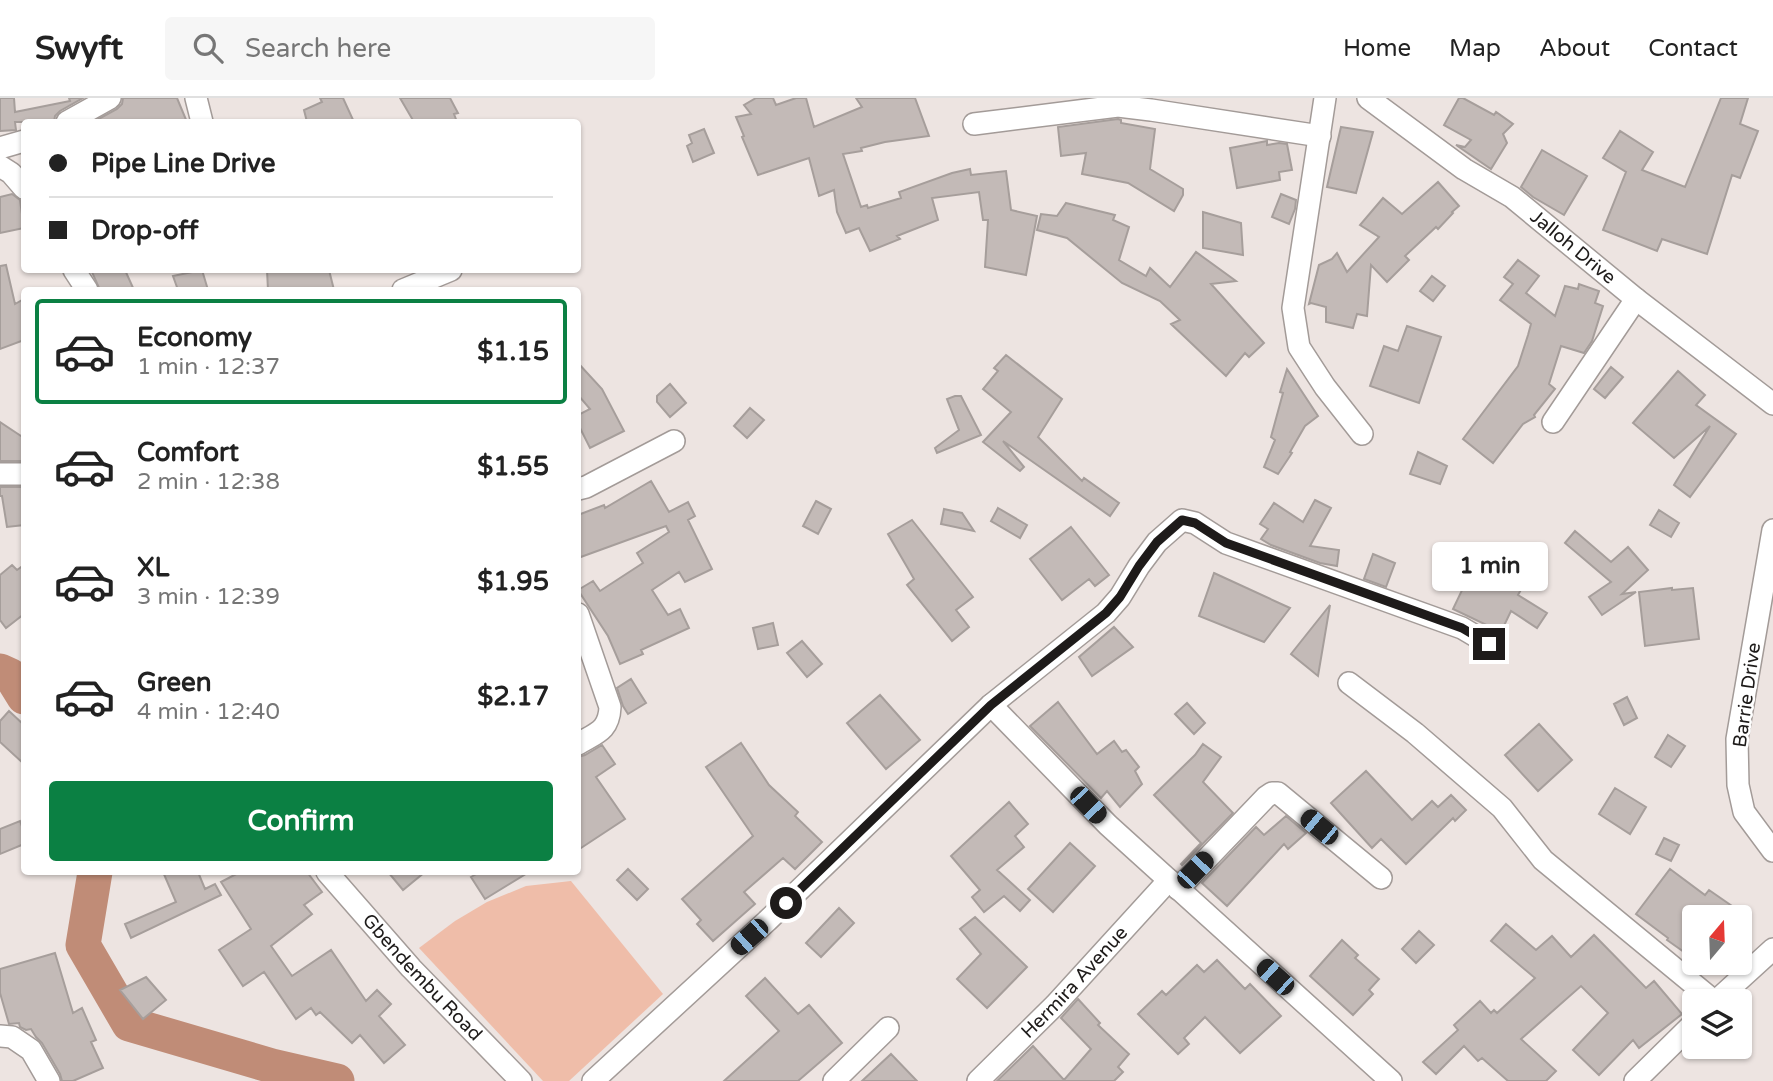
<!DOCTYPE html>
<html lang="en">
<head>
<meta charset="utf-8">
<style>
  body { margin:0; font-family:"Varela Round",sans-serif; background:#f6f6f6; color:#222; height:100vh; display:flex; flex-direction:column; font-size:26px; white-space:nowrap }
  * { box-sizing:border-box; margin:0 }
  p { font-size:23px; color:#767676 }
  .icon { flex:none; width:38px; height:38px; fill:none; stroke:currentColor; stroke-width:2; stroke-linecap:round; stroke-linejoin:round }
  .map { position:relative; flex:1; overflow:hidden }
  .sheet { position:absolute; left:21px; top:189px; width:560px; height:588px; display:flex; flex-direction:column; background:#fff; border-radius:7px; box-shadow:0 2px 5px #0004 }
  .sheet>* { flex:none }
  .top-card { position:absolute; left:21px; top:21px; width:560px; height:154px; border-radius:7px; box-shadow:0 2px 5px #0004; display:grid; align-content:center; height:154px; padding:0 28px; background:#fff }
  .needle { width:46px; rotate:19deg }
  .tools { position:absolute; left:1682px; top:807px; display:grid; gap:14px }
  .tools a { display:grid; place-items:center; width:70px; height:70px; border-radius:7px; background:#fff; box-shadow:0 2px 5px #0004; font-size:35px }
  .end { position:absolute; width:32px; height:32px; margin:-16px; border:9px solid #1e1b1a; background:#fff; box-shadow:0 0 0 4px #fff }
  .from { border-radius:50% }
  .bubble { position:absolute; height:49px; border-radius:7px; background:#fff; box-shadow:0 2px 5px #0004; font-size:23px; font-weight:800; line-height:49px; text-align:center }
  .car { position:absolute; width:21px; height:42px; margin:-21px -10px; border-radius:9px; box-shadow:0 0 5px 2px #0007; background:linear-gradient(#222 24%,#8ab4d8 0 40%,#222 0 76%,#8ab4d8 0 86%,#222 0) }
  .top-card b { display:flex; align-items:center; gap:24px; height:66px; font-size:26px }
  .top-card b+b { border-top:2px solid #e0e0e0 }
  .top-card i { width:18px; height:18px; background:#222 }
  ul { padding:12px 0 0; list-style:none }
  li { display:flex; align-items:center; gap:21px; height:105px; margin:0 14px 10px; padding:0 14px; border:4px solid transparent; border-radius:7px }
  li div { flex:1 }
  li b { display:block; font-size:26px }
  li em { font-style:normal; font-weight:800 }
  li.on { border-color:#0b8043 }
  li>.icon { width:63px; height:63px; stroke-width:1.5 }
  .action { display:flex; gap:14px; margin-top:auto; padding:14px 28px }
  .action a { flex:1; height:80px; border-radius:7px; background:#0b8043; color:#fff; font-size:28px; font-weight:800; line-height:80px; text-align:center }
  header { display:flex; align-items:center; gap:42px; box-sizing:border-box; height:98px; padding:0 35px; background:#fff; border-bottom:2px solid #e0e0e0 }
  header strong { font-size:33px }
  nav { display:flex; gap:38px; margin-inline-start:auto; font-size:24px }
  .search { width:490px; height:63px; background:#f6f6f6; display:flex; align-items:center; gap:18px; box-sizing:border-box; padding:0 24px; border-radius:7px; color:#767676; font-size:26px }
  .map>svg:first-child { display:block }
</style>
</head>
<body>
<header>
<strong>Swyft</strong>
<div class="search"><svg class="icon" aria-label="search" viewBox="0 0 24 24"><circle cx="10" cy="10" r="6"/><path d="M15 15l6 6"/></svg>Search here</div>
<nav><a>Home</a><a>Map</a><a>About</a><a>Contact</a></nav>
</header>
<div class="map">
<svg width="1773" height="983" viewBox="0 0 1773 983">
  <rect width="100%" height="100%" fill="#ede4e1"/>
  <path fill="#efbda9" d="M571,783L663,896L569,983H543L419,850L455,823L487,804L526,788Z"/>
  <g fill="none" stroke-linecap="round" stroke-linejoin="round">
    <path stroke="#c08c77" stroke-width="35" d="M0,573L11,578L24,599
      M95,774L83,847L129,926L272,968L337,983"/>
  </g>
  <path fill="#c3bab7" stroke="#a69e9b" stroke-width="2" d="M0,0H14L15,14L70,3L69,0H83L60,13L55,18L54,24H15L16,32L0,33Z
    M123,0H177L187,24H93L117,11L122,6Z
    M320,0H343L354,24H307L304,12L322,4Z
    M400,0H450L458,15L454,16L457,24H414Z
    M756,0H773L776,7L796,0H806L814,29L862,9L856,0H915L929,38L885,44L861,50L862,53L843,56L861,109L867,107L868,110L901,100L899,94L952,75L970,71L971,77L1006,73L1011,112L1037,118L1026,177L985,169L988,122H983L979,94L932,100L938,122L897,138L900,141L870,153L859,130L846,135L837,114L834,92L819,98L809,60L758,77L742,39L744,38L736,19L751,16L744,7Z
    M1459,0H1463L1494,17L1496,14L1513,26L1503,36L1507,45L1491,71L1456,47L1465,49L1471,42L1444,27Z
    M1721,0H1748L1740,26L1758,33L1740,80L1732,77L1707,156L1662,141L1657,153L1603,132L1626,74L1603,60L1620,33L1653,54L1642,72L1685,89Z
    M1118,21L1121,22V25L1155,31L1150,71L1183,91V97L1174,113L1128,85L1082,76L1086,55L1061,58L1058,29Z
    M1341,29L1373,34L1356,95L1327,89Z
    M704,31L714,55L693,64L687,48L692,45L689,37Z
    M1267,43V47L1279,45L1287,46L1292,72L1279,74L1280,82L1237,90L1230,50Z
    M1542,52L1587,78L1564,117L1533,99L1521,89Z
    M1438,84L1459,108L1452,114L1453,115L1438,131L1436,129L1405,158L1409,162L1387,184L1371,167L1367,218L1357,216L1353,230L1326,224V209L1311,205L1309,206L1319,167L1332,161L1337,155L1347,174L1379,139L1360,127L1383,100L1402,116Z
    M12,96L20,102L24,130L0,135V99Z
    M1281,96L1296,102L1295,111L1289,126L1272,119Z
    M1066,105L1115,117L1113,122L1129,129L1119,162L1146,178L1150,170L1170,189L1196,154L1236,183L1211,186L1264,245L1249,259L1245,255L1226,278L1171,226L1180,222L1160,203L1122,185L1067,140L1037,132L1041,116L1057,118Z
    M1203,114L1241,125L1243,157L1203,150Z
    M1518,162L1539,178L1526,195L1555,218L1565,188L1578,191L1579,186L1599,193L1595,205L1603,208L1592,243L1584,255L1561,248L1549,286L1555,291L1534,317L1535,319L1523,326L1493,365L1463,341L1518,268L1528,237L1531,226L1500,202L1513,186L1504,179Z
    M6,167L15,206L24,201V242L0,251V168Z
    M91,172H125L134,192H100Z
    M202,172L208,192H178L173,178Z
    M267,172H329L334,192H268Z
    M1432,178L1445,188L1433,203L1420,193Z
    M1407,228L1441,239L1419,305L1370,288L1384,248L1398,253Z
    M1006,257L1062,301L1038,339L1082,383L1084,380L1119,405L1110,418L1003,343L1024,369L1020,373L983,344L1011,314L983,291L998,273L994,270Z
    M578,265L602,291L624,333L590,350L578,326V317L590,311L578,297Z
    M1611,269L1623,279L1605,300L1594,291Z
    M1287,271L1318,318L1305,328L1290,354L1292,355L1278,376L1264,369L1275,342L1271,339L1283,295L1280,294Z
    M1678,273L1705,297L1696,307L1736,336L1690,399L1674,387L1710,328L1674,360L1633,325Z
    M670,286L686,305L670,319L657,304V298Z
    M955,298H961L981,337L937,355L935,350L959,332L947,301Z
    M750,310L764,322L747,340L734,328Z
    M0,324L24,340V363H0Z
    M1418,354L1447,368L1440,386L1410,376Z
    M651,383L669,414L688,404L695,418L688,422L712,471L685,484L679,474L652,492L668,517L680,511L689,530L641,552L643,556L620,566L608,538L578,492L593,483L600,493L643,465L637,455L669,434L666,428L578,460V417L604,407L605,410Z
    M0,389H24V427L7,429L2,398H0Z
    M1315,402L1331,410L1310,448L1339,452L1337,468L1320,465L1271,447L1261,441L1268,431L1260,426L1274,405L1303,424Z
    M816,403L831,411L818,436L803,428Z
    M998,410L1027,427L1020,440L991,423Z
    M944,411L962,415L974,433L941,426Z
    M1659,412L1679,425L1671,439L1650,427Z
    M912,422L973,499L956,512L969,529L952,543L907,487L914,481L888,436Z
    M1071,429L1109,477L1095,488L1089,481L1062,502L1030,461Z
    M1575,433L1611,464L1628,449L1648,472L1622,496L1636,494L1602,517L1589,499L1611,484L1565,445Z
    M1373,456L1395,465L1386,489L1364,481Z
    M1475,465L1523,488L1518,497L1547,515L1537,530L1511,513L1501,534L1453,511Z
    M12,467L17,472L24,467V516L6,530L0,522V477Z
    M1214,475L1290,510L1264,544L1199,518Z
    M1672,490V492L1693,490L1699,541L1645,548L1639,494Z
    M1330,507L1318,578L1291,556Z
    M773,525L778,547L758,551L753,530Z
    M1114,529L1133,549L1092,578L1079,559Z
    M802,543L822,566L807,579L787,555Z
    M631,581L646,605L628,616L623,608L617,590Z
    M880,597L920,642L886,671L847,625Z
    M1627,599L1637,620L1624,627L1614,606Z
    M1058,604L1097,656L1114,643L1122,654L1126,652L1139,669L1135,673L1142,686L1120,709L1107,693L1101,700L1030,628Z
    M1187,605L1205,625L1194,636L1175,616Z
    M9,613L24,627V666L0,644V623Z
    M1539,626L1572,662L1538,693L1505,657Z
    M1668,637L1685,648L1671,669L1655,659Z
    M741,645L769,687L798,714L795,718L822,744L795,771L783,760L744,794L755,806L713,843L697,826L701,822L682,801L753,738L706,669Z
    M1203,646L1221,659L1203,684L1233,715L1182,767L1181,766L1201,745L1154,697L1195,657Z
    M602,647L615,666L596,679L625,721L578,752V659L585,657Z
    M1366,673L1412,722L1432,703L1438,709L1451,697L1466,712L1455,723L1453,720L1406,766L1381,741L1372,750L1331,705Z
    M1615,690L1646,709L1630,736L1599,716Z
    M1009,704L1028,726L1015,738L1024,749L997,772L1030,802L1020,813L1004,798L984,814L972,799L980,792L951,758Z
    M1286,718L1306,735L1288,751L1284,746L1227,808L1202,785L1256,729L1264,737Z
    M20,723L24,734V746L0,756V731Z
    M1664,740L1679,747L1671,763L1656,756Z
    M1070,745L1095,768L1053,814L1028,791Z
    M628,771L648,791L637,802L617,782Z
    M1670,771L1705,797L1709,792L1732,808L1724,819H1694V861L1667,842L1668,840L1636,816Z
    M163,774H198L205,791L215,786L221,797L131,840L125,826L176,804Z
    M240,774H307L322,794L304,807L312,816L271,848L292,878L331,852L366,903L377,892L391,906L379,918L405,947L384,965L360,937L352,945L320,914L316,917L311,910L296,921L264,874L243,888L219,852L251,831L221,784Z
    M388,774H425L403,792Z
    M480,774H529L485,801L471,779Z
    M839,810L854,825L821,859L806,845Z
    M975,819L1027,869L987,910L957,881L981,856L960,831Z
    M1506,826L1536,852L1552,838L1571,859L1594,837L1646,890L1654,883L1682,916L1639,950L1633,942L1599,977L1573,952L1608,915L1581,888L1521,941L1556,973L1546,983H1508L1482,960L1478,963L1464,948L1436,976L1423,964L1458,932L1454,927L1480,903L1491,915L1494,912L1497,915L1535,880L1491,843Z
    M1419,833L1434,847L1416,865L1402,851Z
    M1342,842L1358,857L1355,860L1379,881L1369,892L1373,896L1353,917L1310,878Z
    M55,855L73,915L82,910L96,942L91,944L103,970L73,983H62L60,976L42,945L36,939L31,931L26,932L20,929L19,925L9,926L0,895V871Z
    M1217,862L1245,891L1250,886L1281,918L1240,955L1205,919L1184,940L1189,946L1178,956L1138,916L1162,893L1166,897L1197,867L1204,874Z
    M146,879L166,902L143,921L120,892Z
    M765,880L798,916L809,907L842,945L798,983H724L779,933L746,898Z
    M1078,901L1100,925L1098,927L1129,956L1118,969L1123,974L1114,983H997L1033,948L1064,982L1091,951L1061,920Z
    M891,956L917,983H862Z"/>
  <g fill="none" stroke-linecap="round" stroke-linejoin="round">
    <defs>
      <g id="street">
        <path d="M196,0L202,24"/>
        <path d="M1325,0L1293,210L1299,249L1325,289L1362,336"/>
        <path id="s1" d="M1368,0L1464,71L1512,99L1636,201L1773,306"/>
        <path d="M67,24L110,0"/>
        <path d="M974,26L1118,8L1151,12L1320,38"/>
        <path d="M0,50L24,43"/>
        <path d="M0,68L11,75L24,90"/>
        <path d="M74,172L87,192"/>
        <path d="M403,192L451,172"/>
        <path d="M1553,324L1636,201"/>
        <path d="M0,376H24"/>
        <path d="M578,391L586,389L674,343"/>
        <path d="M1773,432L1737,641L1738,687L1744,714L1773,753"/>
        <path d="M578,516L610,609C609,633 596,635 578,646"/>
        <path d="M1349,585L1415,635L1502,710L1543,762L1714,903"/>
        <path d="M991,607L1108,727L1391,983"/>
        <path id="s2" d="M327,774L411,870L521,983"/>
        <path d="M1178,791L1266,699L1272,695H1278L1381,780"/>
        <path d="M1716,903L1773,851"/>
        <path d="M0,938L12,939L31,952L49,983"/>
        <path d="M593,983L767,823L991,607L1106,515L1120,499L1139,468L1157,444L1182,422L1195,425L1226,445L1462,530L1489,546"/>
        <path d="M834,983L888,930"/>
        <path id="s3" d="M978,983L1055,907L1169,782"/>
        <path d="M1635,983L1694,925"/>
      </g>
    </defs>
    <use href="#street" stroke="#a39b98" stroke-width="24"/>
    <use href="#street" stroke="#fff" stroke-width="21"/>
  </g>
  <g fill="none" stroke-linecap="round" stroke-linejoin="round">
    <path stroke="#1e1b1a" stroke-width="9" d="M786,805L991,607L1106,515L1120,499L1139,468L1157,444L1182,422L1195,425L1226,445L1462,530L1489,546"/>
  </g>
  <g text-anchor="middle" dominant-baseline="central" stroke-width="5" stroke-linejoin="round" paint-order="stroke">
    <g font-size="19" fill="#1e1b1a" stroke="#fff">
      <text stroke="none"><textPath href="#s1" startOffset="254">Jalloh Drive</textPath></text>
      <text transform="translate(1747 597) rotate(-82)">Barrie Drive</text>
      <text stroke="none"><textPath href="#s2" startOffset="142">Gbendembu Road</textPath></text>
      <text stroke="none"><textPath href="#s3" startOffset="138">Hermira Avenue</textPath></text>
    </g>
  </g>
</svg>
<div class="tools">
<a><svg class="needle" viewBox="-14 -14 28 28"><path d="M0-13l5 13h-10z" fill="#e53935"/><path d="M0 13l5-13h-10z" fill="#767676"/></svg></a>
<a><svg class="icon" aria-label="layers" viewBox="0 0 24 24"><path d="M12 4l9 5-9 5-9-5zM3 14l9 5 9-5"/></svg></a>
</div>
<i class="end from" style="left:786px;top:805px"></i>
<i class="end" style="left:1489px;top:546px"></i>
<div class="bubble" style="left:1432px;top:444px;width:116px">1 min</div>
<i class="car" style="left:1088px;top:707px;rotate:136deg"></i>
<i class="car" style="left:1319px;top:729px;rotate:310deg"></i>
<i class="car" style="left:1195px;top:772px;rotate:44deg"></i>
<i class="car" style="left:749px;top:839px;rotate:228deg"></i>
<i class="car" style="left:1275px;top:879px;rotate:312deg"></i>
<div class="top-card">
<b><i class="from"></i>Pipe Line Drive</b>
<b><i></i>Drop-off</b>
</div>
<section class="sheet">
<ul>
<li class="on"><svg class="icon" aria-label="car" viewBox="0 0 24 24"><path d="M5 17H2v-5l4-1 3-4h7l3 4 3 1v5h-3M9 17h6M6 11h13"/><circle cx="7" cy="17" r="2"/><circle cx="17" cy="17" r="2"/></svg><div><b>Economy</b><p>1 min · 12:37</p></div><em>$1.15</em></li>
<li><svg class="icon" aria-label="car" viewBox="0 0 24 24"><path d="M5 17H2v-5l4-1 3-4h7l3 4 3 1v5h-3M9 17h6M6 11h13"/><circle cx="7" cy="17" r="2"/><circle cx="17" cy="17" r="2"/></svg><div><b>Comfort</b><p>2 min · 12:38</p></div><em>$1.55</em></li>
<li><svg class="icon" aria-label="car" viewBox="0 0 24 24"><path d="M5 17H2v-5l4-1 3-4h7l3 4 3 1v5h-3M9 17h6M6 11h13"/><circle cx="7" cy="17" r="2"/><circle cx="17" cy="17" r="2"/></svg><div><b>XL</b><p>3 min · 12:39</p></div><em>$1.95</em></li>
<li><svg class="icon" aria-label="car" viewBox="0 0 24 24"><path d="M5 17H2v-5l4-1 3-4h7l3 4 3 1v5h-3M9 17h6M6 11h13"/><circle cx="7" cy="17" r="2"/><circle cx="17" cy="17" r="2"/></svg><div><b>Green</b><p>4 min · 12:40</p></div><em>$2.17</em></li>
</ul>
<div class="action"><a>Confirm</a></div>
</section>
</div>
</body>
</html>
